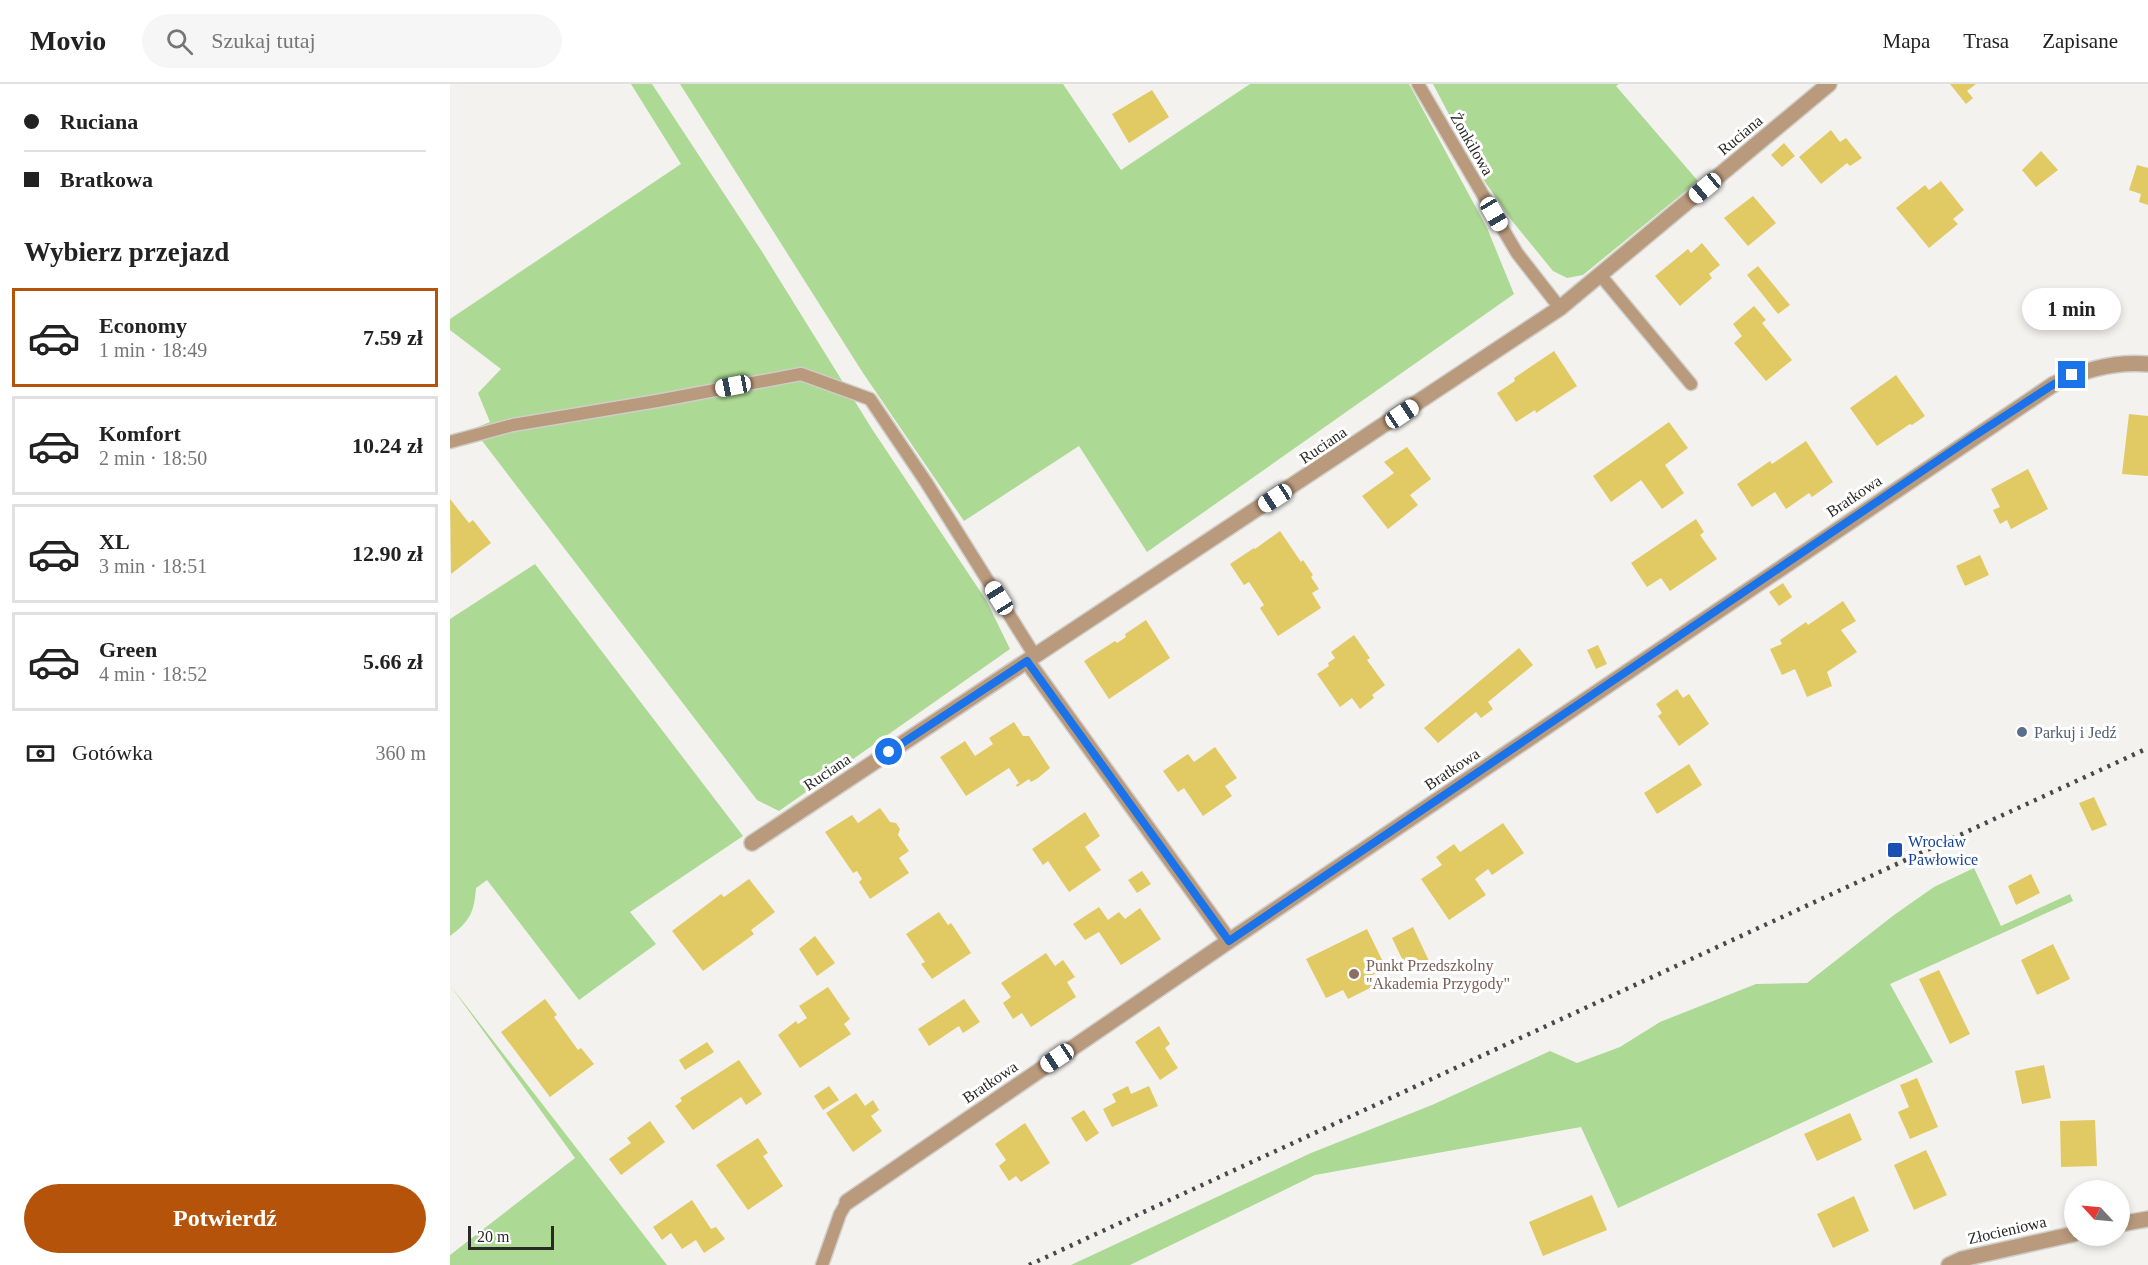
<!DOCTYPE html>
<html lang="pl">
<head>
<meta charset="utf-8">
<style>
  body { margin:0; font-family:Georgia,serif; background:#f6f6f6; color:#222; height:100vh; display:flex; flex-direction:column; font-size:22px; white-space:nowrap }
  * { box-sizing:border-box; margin:0 }
  p { font-size:20px; color:#767676 }
  .icon { flex:none; width:33px; height:33px; fill:none; stroke:currentColor; stroke-width:2; stroke-linecap:round; stroke-linejoin:round }
  .map { position:relative; flex:1; overflow:hidden }
  .panel { display:flex; flex-direction:column; background:#fff; width:450px }
  .panel>* { flex:none }
  .hud { display:grid; align-content:center; height:132px; padding:0 24px; background:#fff }
  .needle { width:39px; rotate:296deg }
  .tools { position:absolute; left:1614px; top:1096px; display:grid; gap:12px }
  .tools a { display:grid; place-items:center; width:66px; height:66px; border-radius:50%; background:#fff; box-shadow:0 3px 9px #0003; font-size:30px }
  .scale { position:absolute; left:18px; bottom:15px; width:86px; box-sizing:border-box; padding-left:6px; border:3px solid #2a2928; border-top:0; font-size:16px; line-height:21px; white-space:nowrap; color:#2a2928; -webkit-text-stroke:4px #fff; paint-order:stroke }
  .end { position:absolute; width:27px; height:27px; margin:-14px; border:8px solid #1a73e8; background:#fff; box-shadow:0 0 0 3px #fff }
  .from { border-radius:50% }
  .bubble { position:absolute; height:42px; border-radius:21px; background:#fff; box-shadow:0 3px 9px #0003; font-size:20px; font-weight:800; line-height:42px; text-align:center }
  .car { position:absolute; width:18px; height:36px; margin:-18px -9px; border-radius:8px; box-shadow:0 0 4px 2px #0007; background:linear-gradient(#fff 24%,#345 0 40%,#fff 0 76%,#345 0 86%,#fff 0) }
  .hud b { display:flex; align-items:center; gap:21px; height:57px; font-size:22px }
  .hud b+b { border-top:2px solid #e0e0e0 }
  .hud i { width:15px; height:15px; background:#222 }
  ul { padding:0; list-style:none }
  li { display:flex; align-items:center; gap:18px; height:99px; margin:0 12px 9px; padding:0 12px; border:3px solid #e0e0e0; border-radius:0px }
  li div { flex:1 }
  li b { display:block; font-size:22px }
  li em { font-style:normal; font-weight:800 }
  li.on { border-color:#b45309 }
  li>.icon { width:54px; height:54px; stroke-width:1.5 }
  h2 { padding:0 24px; font-size:27px; line-height:72px }
  .pay { display:flex; align-items:center; gap:15px; height:66px; padding:0 24px; font-size:22px }
  .pay p { margin-inline-start:auto }
  .action { display:flex; gap:12px; margin-top:auto; padding:12px 24px }
  .action a { flex:1; height:69px; border-radius:36px; background:#b45309; color:#fff; font-size:24px; font-weight:800; line-height:69px; text-align:center }
  header { display:flex; align-items:center; gap:36px; box-sizing:border-box; height:84px; padding:0 30px; background:#fff; border-bottom:2px solid #e0e0e0 }
  header strong { font-size:28px }
  nav { display:flex; gap:33px; margin-inline-start:auto; font-size:21px }
  .search { width:420px; height:54px; background:#f6f6f6; display:flex; align-items:center; gap:15px; box-sizing:border-box; padding:0 21px; border-radius:33px; color:#767676; font-size:22px }
  main { display:flex; flex:1; min-height:0 }
  .map>svg:first-child { display:block }
</style>
</head>
<body>
<header>
<strong>Movio</strong>
<div class="search"><svg class="icon" aria-label="search" viewBox="0 0 24 24"><circle cx="10" cy="10" r="6"/><path d="M15 15l6 6"/></svg>Szukaj tutaj</div>
<nav><a>Mapa</a><a>Trasa</a><a>Zapisane</a></nav>
</header>
<main>
<section class="panel">
<div class="hud">
<b><i class="from"></i>Ruciana</b>
<b><i></i>Bratkowa</b>
</div>
<h2>Wybierz przejazd</h2>
<ul>
<li class="on"><svg class="icon" aria-label="car" viewBox="0 0 24 24"><path d="M5 17H2v-5l4-1 3-4h7l3 4 3 1v5h-3M9 17h6M6 11h13"/><circle cx="7" cy="17" r="2"/><circle cx="17" cy="17" r="2"/></svg><div><b>Economy</b><p>1 min · 18:49</p></div><em>7.59 zł</em></li>
<li><svg class="icon" aria-label="car" viewBox="0 0 24 24"><path d="M5 17H2v-5l4-1 3-4h7l3 4 3 1v5h-3M9 17h6M6 11h13"/><circle cx="7" cy="17" r="2"/><circle cx="17" cy="17" r="2"/></svg><div><b>Komfort</b><p>2 min · 18:50</p></div><em>10.24 zł</em></li>
<li><svg class="icon" aria-label="car" viewBox="0 0 24 24"><path d="M5 17H2v-5l4-1 3-4h7l3 4 3 1v5h-3M9 17h6M6 11h13"/><circle cx="7" cy="17" r="2"/><circle cx="17" cy="17" r="2"/></svg><div><b>XL</b><p>3 min · 18:51</p></div><em>12.90 zł</em></li>
<li><svg class="icon" aria-label="car" viewBox="0 0 24 24"><path d="M5 17H2v-5l4-1 3-4h7l3 4 3 1v5h-3M9 17h6M6 11h13"/><circle cx="7" cy="17" r="2"/><circle cx="17" cy="17" r="2"/></svg><div><b>Green</b><p>4 min · 18:52</p></div><em>5.66 zł</em></li>
</ul>
<div class="pay"><svg class="icon" aria-label="cash" viewBox="0 0 24 24"><path d="M3 7h18v10H3z"/><circle cx="12" cy="12" r="2"/></svg>Gotówka<p>360 m</p></div>
<div class="action"><a>Potwierdź</a></div>
</section>
<div class="map">
<svg width="1698" height="1181" viewBox="0 0 1698 1181">
  <rect width="100%" height="100%" fill="#f3f2ee"/>
  <path fill="#acd993" d="M181,0H202L311,166L422,345L536,516L560,565L329,727L307,716L23,345L40,338L28,309L51,285L0,246V235L231,80Z
    M230,0H613L671,86L800,0H959L1037,144L1064,210L697,468L629,362L514,437L413,289Z
    M983,0H1169L1166,2L1248,97L1133,191L1117,194L1103,187L1063,138L1033,95Z
    M85,480L293,752L180,828L206,860L129,916L37,796L26,804C24,829 20,837 0,852V535Z
    M1524,784L1551,842L1620,810L1623,817L1440,900L1483,978L1168,1124L1131,1043L865,1091L680,1181H621L861,1069L982,1021L1100,967L1127,979L1170,963L1210,938L1306,900L1357,899L1444,831L1484,803Z
    M0,901L217,1181H0V1171L125,1074Z"/>
  <path fill="#e1ca64" d="M1500,0H1526L1517,7L1523,14L1516,20Z
    M702,6L719,33L679,59L662,30Z
    M1381,46L1390,58L1396,54L1412,74L1400,82L1397,79L1371,100L1349,73Z
    M1334,59L1345,72L1332,83L1321,71Z
    M1591,67L1608,86L1586,103L1572,86Z
    M1687,81L1698,84V121L1689,118L1691,110L1679,106Z
    M1491,97L1514,126L1503,135L1508,140L1479,164L1446,124L1475,101L1479,106Z
    M1303,112L1326,139L1298,162L1274,134Z
    M1252,159L1270,181L1259,190L1262,194L1230,222L1205,192L1238,165L1241,169Z
    M1308,182L1340,221L1328,230L1297,191Z
    M1304,222L1316,236L1312,239L1342,276L1316,297L1284,259L1292,252L1283,240Z
    M1104,267L1127,302L1086,329L1085,326L1066,338L1047,309L1065,297L1064,294Z
    M1446,291L1475,332L1462,341L1460,340L1427,362L1400,324Z
    M1679,330L1698,332V392L1672,390Z
    M1219,338L1238,364L1215,381L1234,409L1212,425L1191,396L1161,418L1143,392Z
    M1356,357L1383,398L1362,413L1359,409L1336,425L1325,408L1302,423L1287,400L1320,377L1322,380Z
    M957,363L981,395L960,411L968,421L938,445L912,412L944,389L934,378Z
    M1578,385L1598,425L1561,445L1557,436L1550,440L1543,426L1550,423L1541,405Z
    M0,415L19,439L23,436L41,459L1,490Z
    M1246,435L1254,448L1250,451L1267,475L1220,507L1211,494L1197,503L1181,479Z
    M830,447L851,478L853,476L863,491L861,493L869,505L862,509L871,524L828,552L810,524L814,521L799,498L794,501L780,480L804,464L805,465Z
    M1530,471L1539,491L1515,502L1506,482Z
    M1333,499L1342,513L1329,522L1319,508Z
    M1393,517L1406,537L1391,546L1407,568L1377,588L1382,602L1357,613L1345,585L1332,591L1320,565L1332,560L1330,556L1356,538L1358,541Z
    M696,536L720,574L659,615L634,577L665,557L667,559L676,553L675,550Z
    M904,551L920,574L917,576L935,601L922,611L924,614L910,625L902,614L890,623L867,590L879,582L878,579L885,574L881,568Z
    M1148,561L1157,580L1146,585L1137,566Z
    M1069,564L1083,581L1038,618L1043,625L1031,634L1026,628L988,659L974,644Z
    M1227,605L1233,614L1239,610L1259,640L1229,662L1208,632L1212,629L1206,620Z
    M564,638L573,652H579L600,684L588,694L581,698L579,695L567,703L566,701L569,699L559,684L516,712L490,673L515,657L525,672L543,660L539,654Z
    M765,663L787,694L775,702L782,712L753,732L734,704L728,708L713,687L738,670L744,678Z
    M1239,680L1252,701L1207,730L1194,709Z
    M1644,713L1657,741L1642,747L1629,719Z
    M430,724L440,738L446,739L450,745L448,751L459,767L449,774L459,789L420,815L409,798L412,795L407,787L403,789L375,748L402,731L408,739Z
    M635,728L650,752L635,763L651,786L619,808L598,777L593,781L582,765Z
    M1053,739L1074,769L1042,791L1038,785L1025,795L1036,811L999,836L971,795L992,781L986,773L1004,760L1010,768Z
    M692,787L701,800L687,809L678,796Z
    M1581,790L1590,809L1566,821L1558,802Z
    M299,795L325,828L301,846L304,850L253,887L222,847L271,810L274,813Z
    M649,823L658,836L669,828L675,835L690,824L711,855L671,881L649,848L635,856L623,840Z
    M489,828L498,841L501,839L521,869L482,895L471,880L475,878L456,850Z
    M963,843L979,877L958,887L942,854Z
    M917,845L936,884L919,893L924,902L898,915L893,906L876,914L856,875Z
    M365,852L385,879L367,892L349,865Z
    M1603,860L1620,895L1587,911L1571,876Z
    M596,869L605,882L613,876L625,893L617,898L626,913L581,943L572,929L563,935L553,919L561,913L551,899Z
    M1489,886L1520,950L1500,960L1469,895Z
    M378,903L400,935L394,940L401,950L350,984L328,951L346,937L348,940L357,934L349,922Z
    M95,915L107,931L104,933L128,966L131,964L144,980L100,1013L51,948Z
    M514,915L530,938L513,949L509,942L479,962L468,945Z
    M709,942L720,960L715,964L728,984L710,996L685,958Z
    M257,958L264,968L235,986L229,976Z
    M289,976L312,1010L296,1021L291,1013L243,1046L225,1022L232,1017L230,1014Z
    M1594,981L1601,1014L1572,1020L1565,987Z
    M1467,994L1488,1043L1460,1055L1448,1028L1459,1023L1450,1001Z
    M379,1002L389,1016L373,1026L364,1012Z
    M678,1002L681,1010L699,1002L708,1022L662,1043L653,1025L666,1018L662,1010Z
    M406,1009L415,1022L423,1016L429,1026L421,1032L432,1047L403,1068L376,1029Z
    M634,1026L649,1049L636,1058L621,1034Z
    M1400,1029L1412,1056L1367,1077L1354,1050Z
    M1645,1036L1647,1082L1611,1083L1610,1037Z
    M200,1037L215,1058L171,1091L159,1075L181,1059L177,1054Z
    M575,1039L600,1079L571,1098L566,1092L559,1097L549,1082L556,1076L545,1060Z
    M308,1054L318,1069L313,1072L333,1102L298,1126L266,1081Z
    M1476,1066L1497,1111L1464,1126L1444,1081Z
    M1142,1111L1157,1146L1093,1172L1079,1138Z
    M1404,1112L1419,1147L1383,1164L1367,1130Z
    M242,1116L261,1145L266,1143L275,1155L254,1169L246,1156L232,1165L221,1149L212,1156L203,1143Z"/>
  <g fill="none" stroke-linecap="round" stroke-linejoin="round">
    <defs>
      <path id="lane" d="M968,0L1067,169L1110,224
        M1151,192L1241,300
        M0,358L63,341L207,317L351,290L420,315L476,398L585,572
        M372,1181L390,1130L397,1118"/>
      <path id="street" d="M577,577L779,857
        M302,759L1110,224L1379,0
        M397,1118L779,857L1604,300C1633,286 1665,277 1698,280
        M1670,1140L1698,1135
        M1499,1181L1512,1175L1624,1150"/>
    </defs>
    <use href="#lane" stroke="#cfceca" stroke-width="15"/>
    <use href="#street" stroke="#cfceca" stroke-width="18"/>
    <use href="#lane" stroke="#ba9a7c" stroke-width="12"/>
    <use href="#street" stroke="#ba9a7c" stroke-width="15"/>
    <path stroke="#494846" stroke-width="4.5" stroke-dasharray="3 6" stroke-linecap="butt" d="M579,1181L1698,664"/>
  </g>
  <g fill="none" stroke-linecap="round" stroke-linejoin="round">
    <path stroke="#1a73e8" stroke-width="8" d="M439,668L577,577L779,857L1521,354L1604,300L1622,291"/>
  </g>
  <circle fill="#5c6f8a" stroke="#fff" stroke-width="2" cx="1572" cy="648" r="6"/>
  <rect fill="#1a4fb4" stroke="#fff" stroke-width="2" x="1437" y="758" width="16" height="16" rx="3"/>
  <circle fill="#8d6e63" stroke="#fff" stroke-width="2" cx="904" cy="890" r="6"/>
  <g text-anchor="middle" dominant-baseline="central" stroke-width="6" stroke-linejoin="round" paint-order="stroke">
    <g font-size="16" fill="#2a2928" stroke="#fff">
      <text transform="translate(1290 51) rotate(-40)">Ruciana</text>
      <text transform="translate(1022 60) rotate(60)">Żonkilowa</text>
      <text transform="translate(873 361) rotate(-34)">Ruciana</text>
      <text transform="translate(1404 412) rotate(-34)">Bratkowa</text>
      <text transform="translate(1002 685) rotate(-34)">Bratkowa</text>
      <text transform="translate(377 688) rotate(-34)">Ruciana</text>
      <text transform="translate(540 998) rotate(-34)">Bratkowa</text>
      <text transform="translate(1557 1146) rotate(-13)">Złocieniowa</text>
    </g>
    <g font-size="16" fill="#4e5e75" stroke="#fff" text-anchor="start">
      <text x="1584" y="648">Parkuj i Jedź</text>
    </g>
    <g font-size="16" fill="#164399" stroke="#fff" text-anchor="start">
      <text x="1458" y="757">Wrocław<tspan x="1458" dy="18">Pawłowice</tspan></text>
    </g>
    <g font-size="16" fill="#785e54" stroke="#fff" text-anchor="start">
      <text x="916" y="881">Punkt Przedszkolny<tspan x="916" dy="18">"Akademia Przygody"</tspan></text>
    </g>
  </g>
</svg>
<div class="tools">
<a><svg class="needle" viewBox="-14 -14 28 28"><path d="M0-13l5 13h-10z" fill="#e53935"/><path d="M0 13l5-13h-10z" fill="#767676"/></svg></a>
</div>
<div class="scale">20 m</div>
<i class="end from" style="left:439px;top:668px"></i>
<i class="end" style="left:1622px;top:291px"></i>
<div class="bubble" style="left:1572px;top:204px;width:99px">1 min</div>
<i class="car" style="left:1255px;top:104px;rotate:230deg"></i>
<i class="car" style="left:1044px;top:130px;rotate:150deg"></i>
<i class="car" style="left:283px;top:302px;rotate:259deg"></i>
<i class="car" style="left:952px;top:330px;rotate:56deg"></i>
<i class="car" style="left:825px;top:414px;rotate:237deg"></i>
<i class="car" style="left:549px;top:514px;rotate:328deg"></i>
<i class="car" style="left:607px;top:974px;rotate:236deg"></i>
</div>
</main>
</body>
</html>
